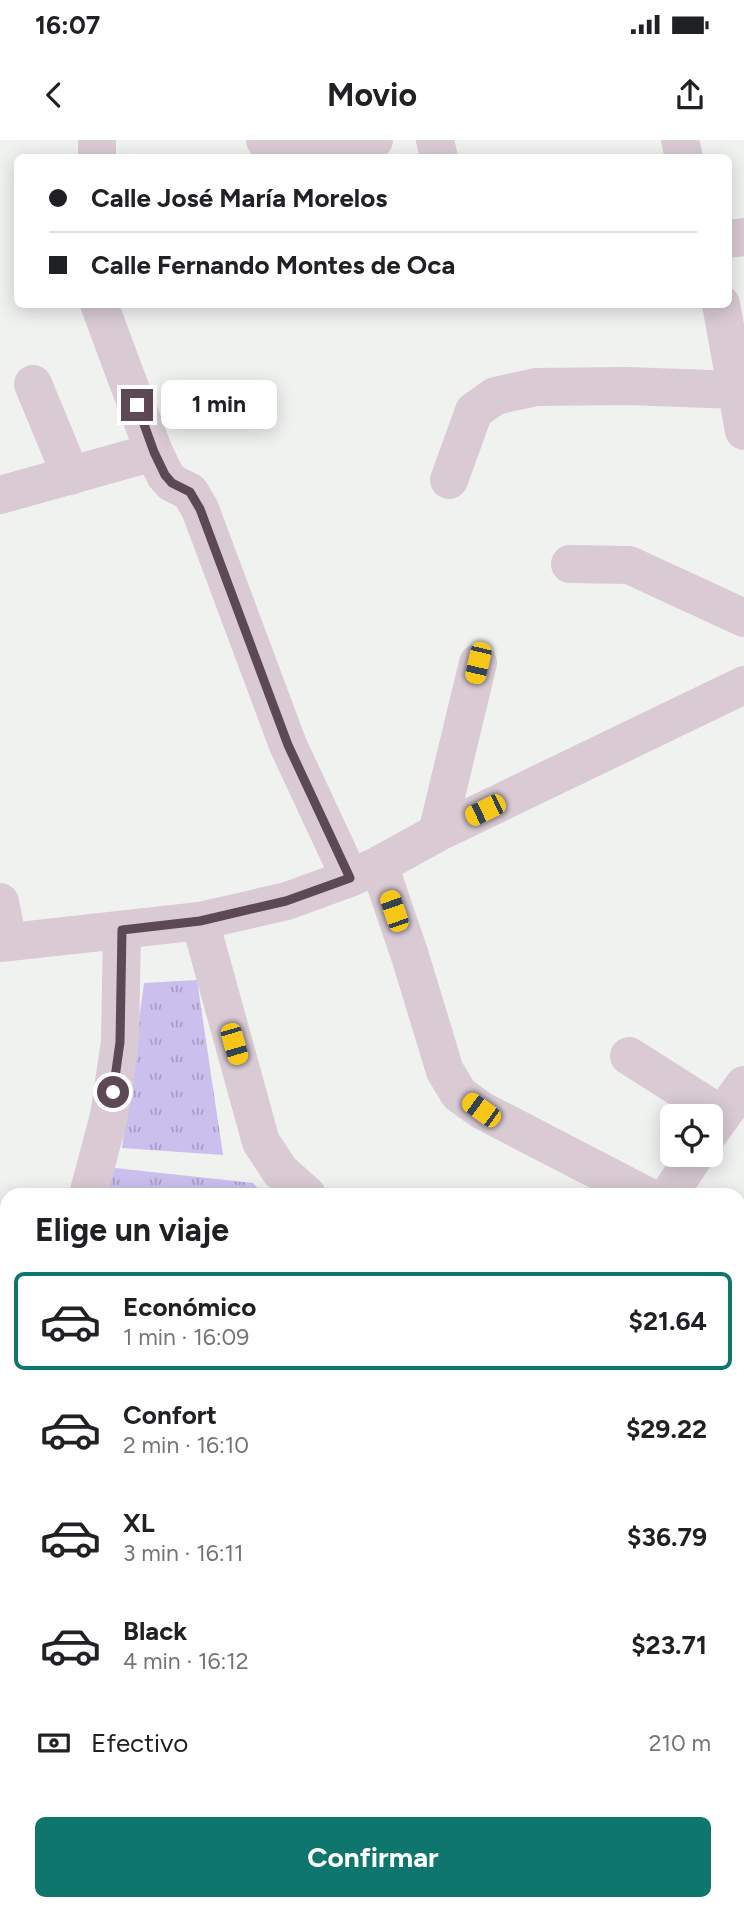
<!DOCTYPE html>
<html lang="es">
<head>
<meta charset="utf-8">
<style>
  body { margin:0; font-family:Figtree,sans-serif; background:#f2f2f2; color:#202124; height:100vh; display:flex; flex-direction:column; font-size:26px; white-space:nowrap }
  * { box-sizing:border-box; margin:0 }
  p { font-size:23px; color:#757577 }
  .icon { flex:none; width:38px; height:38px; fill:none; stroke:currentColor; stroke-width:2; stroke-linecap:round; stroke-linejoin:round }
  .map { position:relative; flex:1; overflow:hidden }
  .details { position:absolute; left:0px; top:1048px; width:746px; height:723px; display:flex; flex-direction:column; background:#fff; border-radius:21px 21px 0 0; box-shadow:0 4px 18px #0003 }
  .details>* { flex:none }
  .hud { position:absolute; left:14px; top:14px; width:718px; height:154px; border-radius:10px; box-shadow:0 4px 18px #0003; display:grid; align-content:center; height:154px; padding:0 35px; background:#fff }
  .tools { position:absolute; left:660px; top:964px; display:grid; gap:14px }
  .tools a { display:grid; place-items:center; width:63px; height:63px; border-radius:10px; background:#fff; box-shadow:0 4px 18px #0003; font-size:35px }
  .end { position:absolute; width:32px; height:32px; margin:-16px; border:9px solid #5d4856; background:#fff; box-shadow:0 0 0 4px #fff }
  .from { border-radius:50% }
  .bubble { position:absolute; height:49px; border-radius:10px; background:#fff; box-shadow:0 4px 18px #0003; font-size:23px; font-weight:700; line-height:49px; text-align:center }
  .car { position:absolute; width:21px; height:42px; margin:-21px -10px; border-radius:9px; box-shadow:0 0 5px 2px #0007; background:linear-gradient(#f5c518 24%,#345 0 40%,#f5c518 0 76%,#345 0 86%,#f5c518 0) }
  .hud b { display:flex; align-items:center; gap:24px; height:66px; font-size:26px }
  .hud b+b { border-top:2px solid #e0e0e0 }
  .hud i { width:18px; height:18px; background:#202124 }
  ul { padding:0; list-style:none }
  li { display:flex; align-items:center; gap:21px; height:98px; margin:0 14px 10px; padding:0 21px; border:4px solid transparent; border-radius:10px }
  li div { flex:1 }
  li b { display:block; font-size:26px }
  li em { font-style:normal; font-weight:700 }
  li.selected { border-color:#0f766e }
  li>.icon { width:63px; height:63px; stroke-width:1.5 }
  h2 { padding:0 35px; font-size:32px; line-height:84px }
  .pay { display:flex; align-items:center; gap:18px; height:77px; padding:0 35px; font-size:26px }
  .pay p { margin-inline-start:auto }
  .cta { display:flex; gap:14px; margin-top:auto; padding:14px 35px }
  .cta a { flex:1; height:80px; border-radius:10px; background:#0f766e; color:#fff; font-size:28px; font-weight:700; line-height:80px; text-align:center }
  .status { display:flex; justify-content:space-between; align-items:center; height:49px; padding:0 35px; background:#fff; direction:ltr }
  .status svg { height:19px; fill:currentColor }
  header { display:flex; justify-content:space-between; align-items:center; height:91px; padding:0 35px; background:#fff; font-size:32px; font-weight:700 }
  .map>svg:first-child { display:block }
</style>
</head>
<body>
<div class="status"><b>16:07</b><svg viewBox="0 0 49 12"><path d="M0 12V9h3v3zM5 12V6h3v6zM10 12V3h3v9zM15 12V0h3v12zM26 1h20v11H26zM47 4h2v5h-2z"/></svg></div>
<header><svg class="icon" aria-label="back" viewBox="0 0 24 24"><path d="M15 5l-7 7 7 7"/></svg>Movio<svg class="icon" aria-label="share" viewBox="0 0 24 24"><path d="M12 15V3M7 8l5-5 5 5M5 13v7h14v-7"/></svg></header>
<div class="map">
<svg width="744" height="1770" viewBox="0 0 744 1770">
  <defs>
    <pattern id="park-tufts" width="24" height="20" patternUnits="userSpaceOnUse" patternTransform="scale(1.75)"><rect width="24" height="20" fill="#cbbfee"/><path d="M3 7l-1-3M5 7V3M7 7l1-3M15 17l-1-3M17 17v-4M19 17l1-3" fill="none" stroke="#a89dc4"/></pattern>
  </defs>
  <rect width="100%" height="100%" fill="#f0f2f0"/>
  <path fill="url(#park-tufts)" d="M197,840L223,1015L122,1008L144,843Z
    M115,1028L253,1043L264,1055H102Z
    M7,1253V1362L0,1363V1268Z"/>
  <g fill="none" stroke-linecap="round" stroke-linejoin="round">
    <path stroke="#d9cad4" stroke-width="38" d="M265,0L270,8C305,13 340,6 374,0
      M435,0L439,18
      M680,0L684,18
      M97,18V0
      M728,99L744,97
      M99,164L154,312L165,335L172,343L190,352L200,369L288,605L350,738
      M721,164L744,291
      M33,244L71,336
      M449,340L474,271L495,256L536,247L627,246L737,250
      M0,355L154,312
      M570,424L629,425L744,478
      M437,693L478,523
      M379,725L410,816L445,931L459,954L481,970L645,1055
      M0,762L8,802
      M200,781L261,1002L280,1031L307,1055
      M0,803L200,781L287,761L350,738L379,725L437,693L744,545
      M629,916L722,975
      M710,992L744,945
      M88,1055L109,976L120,902L122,790
      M669,1055L695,1015
      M0,1237L7,1223
      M0,1394H7
      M738,1409L744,1408
      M70,1764L74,1770
      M245,1764L255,1770
      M105,1770L111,1764"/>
    <path stroke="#ceb0c3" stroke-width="38" d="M738,1641L744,1622
      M701,1770L703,1764"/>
  </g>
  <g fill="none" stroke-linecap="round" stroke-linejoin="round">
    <path stroke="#5d4856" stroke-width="9" d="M113,952L120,902L122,790L200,781L286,761L350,738L288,605L200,369L190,352L172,343L165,335L154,312L137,265"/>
  </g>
</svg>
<div class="tools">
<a><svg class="icon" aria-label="locate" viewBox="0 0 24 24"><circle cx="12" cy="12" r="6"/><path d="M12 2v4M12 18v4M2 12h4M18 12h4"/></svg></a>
</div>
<i class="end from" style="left:113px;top:952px"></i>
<i class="end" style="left:137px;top:265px"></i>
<div class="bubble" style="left:161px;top:240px;width:116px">1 min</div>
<i class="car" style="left:478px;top:523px;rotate:193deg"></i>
<i class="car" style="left:485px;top:670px;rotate:244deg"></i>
<i class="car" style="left:394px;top:771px;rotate:341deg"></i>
<i class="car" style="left:234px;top:904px;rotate:164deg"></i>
<i class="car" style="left:481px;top:970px;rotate:306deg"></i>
<div class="hud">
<b><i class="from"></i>Calle José María Morelos</b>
<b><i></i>Calle Fernando Montes de Oca</b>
</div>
<section class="details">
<h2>Elige un viaje</h2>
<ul>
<li class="selected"><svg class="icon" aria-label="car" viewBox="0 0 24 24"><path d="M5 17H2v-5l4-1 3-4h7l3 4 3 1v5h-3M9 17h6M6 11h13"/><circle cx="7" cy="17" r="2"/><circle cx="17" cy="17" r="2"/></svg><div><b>Económico</b><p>1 min · 16:09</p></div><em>$21.64</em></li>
<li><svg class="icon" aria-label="car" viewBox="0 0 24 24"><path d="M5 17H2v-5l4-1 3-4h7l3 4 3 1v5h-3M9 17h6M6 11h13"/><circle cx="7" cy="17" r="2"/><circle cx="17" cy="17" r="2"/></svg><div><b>Confort</b><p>2 min · 16:10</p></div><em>$29.22</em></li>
<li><svg class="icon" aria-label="car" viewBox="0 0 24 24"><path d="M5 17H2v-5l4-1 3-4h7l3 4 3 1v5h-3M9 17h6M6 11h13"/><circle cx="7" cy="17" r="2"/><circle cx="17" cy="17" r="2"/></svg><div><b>XL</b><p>3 min · 16:11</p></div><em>$36.79</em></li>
<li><svg class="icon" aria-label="car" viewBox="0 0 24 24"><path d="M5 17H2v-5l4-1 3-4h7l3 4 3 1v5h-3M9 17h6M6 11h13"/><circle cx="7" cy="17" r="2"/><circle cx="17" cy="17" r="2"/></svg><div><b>Black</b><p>4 min · 16:12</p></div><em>$23.71</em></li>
</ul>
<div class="pay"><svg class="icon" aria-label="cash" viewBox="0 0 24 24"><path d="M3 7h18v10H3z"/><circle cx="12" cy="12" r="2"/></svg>Efectivo<p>210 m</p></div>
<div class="cta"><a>Confirmar</a></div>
</section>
</div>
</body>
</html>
